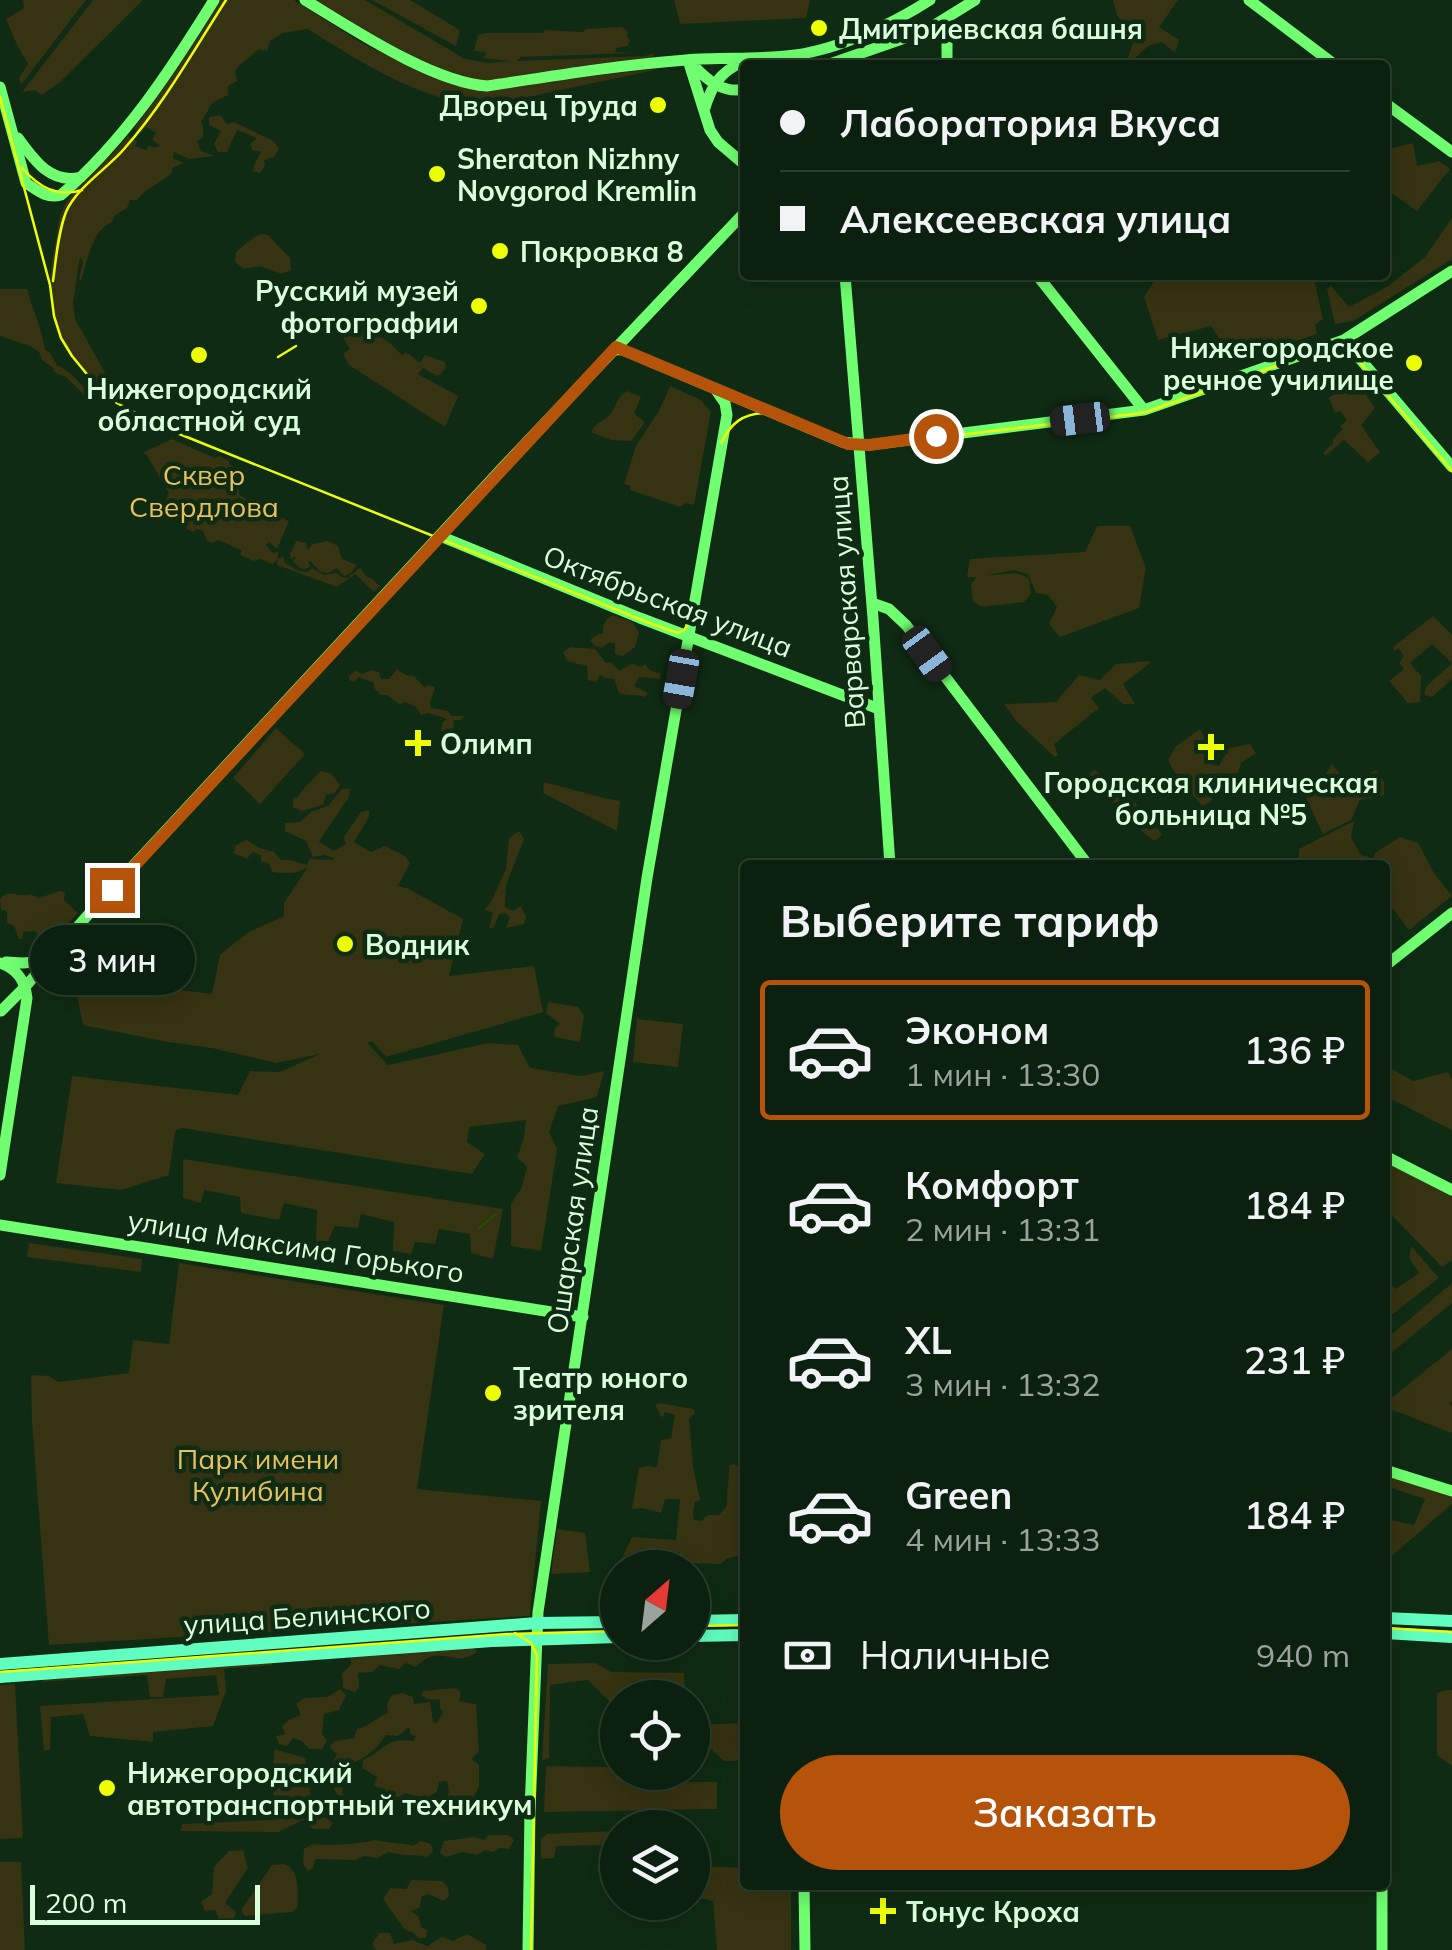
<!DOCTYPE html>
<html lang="ru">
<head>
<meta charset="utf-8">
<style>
  body { margin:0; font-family:Mulish,sans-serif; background:#192d1c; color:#f1f3f6; height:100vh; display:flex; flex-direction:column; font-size:38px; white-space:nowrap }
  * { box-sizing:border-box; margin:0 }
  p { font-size:32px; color:#9aa39e }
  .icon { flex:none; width:55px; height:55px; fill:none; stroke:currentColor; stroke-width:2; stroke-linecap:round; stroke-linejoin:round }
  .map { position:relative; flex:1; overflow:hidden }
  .sheet { position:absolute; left:740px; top:860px; width:650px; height:1030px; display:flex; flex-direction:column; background:#0b200e; border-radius:10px; box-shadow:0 5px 25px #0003,0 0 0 2px #2b3e2e }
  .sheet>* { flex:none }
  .top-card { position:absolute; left:740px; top:60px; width:650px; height:220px; border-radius:10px; box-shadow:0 5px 25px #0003,0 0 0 2px #2b3e2e; display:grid; align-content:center; height:220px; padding:0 40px; background:#0b200e }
  .needle { width:65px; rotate:28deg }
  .tools { position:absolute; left:600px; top:1550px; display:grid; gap:20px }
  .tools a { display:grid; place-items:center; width:110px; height:110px; border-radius:50%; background:#0b200e; box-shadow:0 5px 25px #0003,0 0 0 2px #2b3e2e; font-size:50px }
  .scale { position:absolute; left:30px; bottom:25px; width:230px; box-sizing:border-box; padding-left:10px; border:5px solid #d9ffdc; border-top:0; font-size:28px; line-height:35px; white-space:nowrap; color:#d9ffdc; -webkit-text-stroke:8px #0f2b13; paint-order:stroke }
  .end { position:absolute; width:45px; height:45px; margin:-22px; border:12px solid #b45309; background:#fff; box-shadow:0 0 0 5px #fff }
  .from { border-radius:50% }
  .bubble { position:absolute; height:70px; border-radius:35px; background:#0b200e; box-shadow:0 5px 25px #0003,0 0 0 2px #2b3e2e; font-size:32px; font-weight:600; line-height:70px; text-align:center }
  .car { position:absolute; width:30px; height:60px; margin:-30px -15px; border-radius:12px; box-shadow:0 0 8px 2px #0007; background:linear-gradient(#222 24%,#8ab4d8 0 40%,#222 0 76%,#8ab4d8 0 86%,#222 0) }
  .top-card b { display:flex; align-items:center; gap:35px; height:95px; font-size:38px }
  .top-card b+b { border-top:2px solid #2b3e2e }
  .top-card i { width:25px; height:25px; background:#f1f3f6 }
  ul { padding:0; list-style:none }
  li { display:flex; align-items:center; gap:30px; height:140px; margin:0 20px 15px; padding:0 20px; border:5px solid transparent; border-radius:10px }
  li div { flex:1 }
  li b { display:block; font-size:38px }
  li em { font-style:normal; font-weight:600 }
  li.on { border-color:#b45309 }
  li>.icon { width:90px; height:90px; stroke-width:1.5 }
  h2 { padding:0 40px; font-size:45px; line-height:120px }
  .pay { display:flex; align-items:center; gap:25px; height:110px; padding:0 40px; font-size:38px }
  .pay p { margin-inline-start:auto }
  .button { display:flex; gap:20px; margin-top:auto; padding:20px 40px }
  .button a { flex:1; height:115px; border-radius:60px; background:#b45309; color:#fff; font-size:40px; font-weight:600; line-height:115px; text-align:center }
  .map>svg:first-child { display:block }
</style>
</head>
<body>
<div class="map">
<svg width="1452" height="1950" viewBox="0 0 1452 1950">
  <rect width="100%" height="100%" fill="#0f2b13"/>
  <path fill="#353311" d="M23,0H86L21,85L19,78L28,64L17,45L6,19L24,8Z
    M93,0H143L60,82L42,95L34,90L22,92Z
    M219,0H294L360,42L424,74L470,89L664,68L490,105C430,107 357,60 308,29L283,33L270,41L267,51L259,49L237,68L235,71L237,81L228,86V95L213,102L201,122L203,126V138L197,141L201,151L215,156L189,159L174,152L173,158L184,163L172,168L173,171C163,183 146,187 137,200H130L127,208L115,215L112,222C92,230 87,262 81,281L79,279L83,262L80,257L73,303L75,319L108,378L121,393V398L116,401C102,394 93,382 83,370C48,327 44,294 56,241C58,231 58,220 62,211C71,187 111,158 128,136L137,141L135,146L146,150L149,145L155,148L160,145L152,140L156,133L146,127L141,133L134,129L180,62Z
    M315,0H365L465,59L488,63L511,61L482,58L486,55L485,52L474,51L478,35L485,33H543L544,30L583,32L586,29L622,27L628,32L627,37L630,40L627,46L616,48L615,52L636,53L520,57L517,61L645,56L654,53V56L644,60L487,81C434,75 362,28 315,0Z
    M372,0H410L460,30L456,46Z
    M674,0H810L806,18L680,24Z
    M1113,0H1178L1159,27L1179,40L1175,53L1162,42L1148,46L1128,65H1125L1134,40L1117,15Z
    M220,115L227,124L234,122L274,141L279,149L274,157L264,160L265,166L260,173L253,171L254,165L261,152L252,150L250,144L257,138L237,130L227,152H218L214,144L221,131L209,125V117Z
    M1413,143L1417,166L1439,161L1450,169L1417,211L1385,188V160L1393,148Z
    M1452,218V259L1353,321L1335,324L1327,289L1331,286L1349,307L1388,286L1425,257Z
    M261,234L268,235L290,258L291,270L282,274L260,266L244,269L235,262L236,252L254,237Z
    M1158,275H1295L1300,280L1313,275L1323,319L1315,325L1317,334L1254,355L1251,350L1242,352L1238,347L1227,351L1211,326L1158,340L1144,297Z
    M0,289H27C32,308 43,331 45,350L50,353L57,365C69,370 79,382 89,393V396L84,395L66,377L54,372L53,368L42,360L39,352L30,346L0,336Z
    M355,325L359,331L364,329L370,339C382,332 392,346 402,355L406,352L420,363L425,355L445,362L446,368L438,376L423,368L418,374L458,396L445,427L349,365L343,354L350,349L340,333Z
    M1355,378L1375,408L1361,425L1380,452L1368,462L1344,440L1326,455L1323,453L1333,443V439L1343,429L1340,426L1347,420L1340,411L1335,413L1329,398Z
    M670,386L701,400L711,412L694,505L686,503L680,507L630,490V486L624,484L636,446L660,409Z
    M627,391L641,397L634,413L645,422L631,441L611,440L591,432C596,422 601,423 608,416C617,408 615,398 627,391Z
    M172,439L215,458L219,456L228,460L230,465L248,471L239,484V494L248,500L249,498L281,511L280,517L289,521L277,549L269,542L266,545L273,553L278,552V559L283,556L285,563L299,571L307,572L312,568L324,575L336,573L341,577L347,578L360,568L368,578L370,577L380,586L374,592L355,574L337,587L277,565L278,559L272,564L260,559L253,561L241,555V550L218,540L212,543L207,541L203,531L197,529L193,532L186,529L189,521L162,507L169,493L146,454L142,453Z
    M1097,526H1130L1146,568L1139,608L1060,637L1049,624L1057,607L1048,595L1036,593L1028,574L1014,570L988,575C1001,576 1017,569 1029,579L1031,594L1024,602L982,607L973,601L971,584L977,577H967L970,559L1085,552Z
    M296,541L306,543L308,550L312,544L328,541L338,546L342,559L357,565L351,573L344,576L337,568L328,573L321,572L310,561L308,563L311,566L305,569L300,568L293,561L297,556L291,559L290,554Z
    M613,615L633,622L639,633L635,647L623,656L615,654V643L610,642L602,648L595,646L590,640L598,634H603C602,625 605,619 613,615Z
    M1433,616L1452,635V679L1432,697L1424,695L1426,687L1452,663L1432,644L1410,663L1421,676L1420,702L1408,703L1389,681L1404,669L1399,663L1404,656L1399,649L1394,651L1393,647Z
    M571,647L595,649L606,663L611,662L619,671L632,664L641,667L645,664L650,670L661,674L660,679L639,677L634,686L648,693L645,697C636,694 629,696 619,693L614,679L605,678L600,675L596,682L588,680L587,666L567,661L563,652Z
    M1149,661V664L1123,684L1135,704H1123L1105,688L1091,698L1099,708L1054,744L1058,755L1055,757L1017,722L1004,704L1056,702L1079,675L1100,680L1116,664Z
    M397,669L406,675L414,676L424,687L430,685L435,688L430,703L431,708L448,711L451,716H464L461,720H454L453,730L448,735L441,731L443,722L447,719L429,713L421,715L416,707L406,702L399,704L387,695H381L374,688V683L359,677L354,682L349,680V676L356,670L362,674L371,670L379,672L381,679H389Z
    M276,728L305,754L260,804L233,778Z
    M1200,729L1209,745L1210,764L1219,766L1229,748L1250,744L1256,753L1241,763L1238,773L1214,782L1212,801L1202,806L1173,770L1168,760L1176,746Z
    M1332,764L1349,784L1376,770L1384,782V795L1360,800L1351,820L1323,834L1303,792L1309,783L1318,779L1323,789L1330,786L1326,774Z
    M1095,770C1119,789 1146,808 1162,835L1154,841L1133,824L1089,774Z
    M320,771L331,773L340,785L335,793L326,795L323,805L302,811L293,807V798L298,797C304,786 313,781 320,771Z
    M544,782L604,798L620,801L617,831L543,793Z
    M342,789H350L349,797L319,841L333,851L346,844L344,837L361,812L369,810V817L354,842L371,852L385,846L405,856L410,863L398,886L409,889L463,919L449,976L534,966L543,1012L386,1057L372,1041L367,1043L388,1065L489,1043L518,1045L530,1068L581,1076L604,1071L597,1097L558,1106L549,1132L557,1149L541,1251L511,1246V1204L522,1187L527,1166L517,1158L524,1137L526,1120L469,1127L467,1142L485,1154L472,1174L182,1128L175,1131L169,1175L121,1190L56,1183L72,1076L238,1095L250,1071L280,1072L320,1054L276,1063L212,1048L168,1042L83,1025L73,976L212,994L220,955L247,933L284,916V903L308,867C298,874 287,874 272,872L269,864L261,861V855L253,852L247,859L233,853L236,845L247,840L259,848L274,852L281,860H290L307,865L310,859L333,860L334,858L324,855L313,857L306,841L285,831V823L300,822L311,812L328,806Z
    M1354,821L1351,838L1361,855L1369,857L1370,865H1298L1299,849Z
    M519,831L524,839L506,885L505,907L513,911L521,906L526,917L524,924L506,928L510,917L505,913L499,914L494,927L489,929L493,913L484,910L491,902L506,869L509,838Z
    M1400,837L1418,843L1434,873L1452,896L1409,930L1385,898V865L1372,863L1375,853Z
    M60,891L65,892L64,900L78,913L54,937L51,939L43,934L38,935L35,931L23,932V939H19L14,926L7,923V912L1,909L0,899C9,888 19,898 30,894L39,898Z
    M548,1002L578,1007L584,1015L580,1042L554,1037L555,1028L560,1024L546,1013Z
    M637,1019L683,1024L678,1067L633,1062Z
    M1385,1065L1413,1081L1448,1072L1452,1079V1130L1385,1096Z
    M183,1159L503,1209L493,1259L471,1253L470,1234L439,1229L435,1244L415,1242L411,1254L393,1251L394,1222L361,1214L358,1228L335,1226L328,1241H316L317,1210L284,1203L279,1220L241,1213L240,1197L204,1190L201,1203L183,1198Z
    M1385,1162L1452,1196V1260L1442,1267L1385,1208Z
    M29,1243L142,1259L141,1272L27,1257Z
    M1411,1246L1439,1278L1389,1317L1385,1314V1279L1396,1289L1419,1273L1409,1258Z
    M179,1263L444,1305L417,1489L541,1501L530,1616L49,1645L32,1422L31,1375L49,1376L58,1382L129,1373L133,1340L169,1344Z
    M1452,1283V1303L1385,1358V1340Z
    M1452,1349V1401L1450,1403L1452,1406V1433L1385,1407V1403Z
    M660,1403L693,1409L695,1413L689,1419L693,1466L700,1500L695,1502L693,1512L694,1520L701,1521L708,1515H719L727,1506C726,1491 730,1479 729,1465L734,1464L745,1470V1554L726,1559L721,1564L683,1563L679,1552H656L653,1561L632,1562V1552L622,1558L632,1537L676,1540L680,1499H665L661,1513L643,1508L632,1509L639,1468L647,1466L657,1467L661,1440L671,1438L675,1415L665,1412L662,1418L655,1405Z
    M1385,1474L1452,1494V1504L1385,1562V1519L1414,1525L1425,1499L1385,1486Z
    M557,1529L585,1533L590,1572L551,1574Z
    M471,1646L477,1652C457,1666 446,1651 429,1657C427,1658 417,1665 415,1667L406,1663L399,1669L380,1665L372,1672L358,1673L359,1687L355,1692L343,1688L342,1674L351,1664L350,1656L372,1652L382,1655L389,1652Z
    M272,1662L273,1665L224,1669L226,1691L213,1726L153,1732V1742L90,1736L83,1714L51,1717L50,1750H44L40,1706L219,1695L216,1675L166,1679L163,1697H150L147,1675L41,1682L47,1678Z
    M596,1663L611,1672L684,1673L685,1694L665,1697L618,1698L617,1707H615L588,1680L550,1685L549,1758L542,1760L548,1664Z
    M15,1684L23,1838L0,1839V1685Z
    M455,1688L461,1692L459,1701L476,1704L479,1751L471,1759L479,1765V1787L474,1796L482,1803L481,1815L470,1819L442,1820L437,1815L447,1806L443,1800L449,1793L447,1781L439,1782L437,1792L424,1799L406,1793L399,1797L387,1796L385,1789L374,1786L377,1777L362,1768L363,1760C385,1750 386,1737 413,1741L416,1736L411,1735L409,1727L398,1736L386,1735C377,1750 361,1762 343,1766L342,1793L350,1802L351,1812L341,1814L332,1806L338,1796C329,1783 329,1767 337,1754L331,1749L330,1745L335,1741L354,1738L357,1729C369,1726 376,1718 388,1713L387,1704L392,1695L403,1693L413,1697L414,1704L430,1702L433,1722L437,1723L443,1712L440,1708V1700L427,1699L421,1695L423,1691Z
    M340,1689L346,1695L339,1710L324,1714L322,1733L327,1741L322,1749H309L302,1741L293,1738L287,1746L279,1744L276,1736L285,1734L282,1726L290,1719L301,1715L296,1704L304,1698L328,1697Z
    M1446,1690H1452V1766L1437,1755V1693Z
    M745,1723V1740L737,1761H724L706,1745L696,1725Z
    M274,1749L305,1758L309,1774L311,1817L327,1818L333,1823L329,1829H313L303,1820L279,1832L181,1831L182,1824L274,1820Z
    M546,1766L617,1767L618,1772L681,1773L688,1782H717V1809L544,1812Z
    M617,1831V1845L556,1846L554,1858L541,1859V1838L547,1834Z
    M489,1835H508L514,1840L509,1849L500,1848L493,1852L485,1850L477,1855L462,1852L446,1857L440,1853L444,1841L474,1837L484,1840Z
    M376,1840C389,1844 400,1842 413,1846L421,1841L431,1844L433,1851L427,1857C414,1854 401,1856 389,1852L377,1858L364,1856L355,1860L315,1859L313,1868L308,1871L303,1864L304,1849L312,1844C327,1846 361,1844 376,1840Z
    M243,1850L248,1868L225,1903L236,1912L234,1918L219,1919L215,1910L205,1911L201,1902L212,1894L214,1867L229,1851Z
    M0,1862H21L25,1950H0Z
    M284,1864C301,1870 297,1892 298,1907L292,1912L245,1916L241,1910L272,1865Z
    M693,1866L745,1868V1885H791V1950H717L713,1901L693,1896Z
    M412,1880L442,1881L448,1887L449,1896L443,1901L429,1894L422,1896L419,1908L411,1911L419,1917L421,1927L427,1930L426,1938H418L413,1932L405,1930C398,1918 389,1910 383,1898L391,1888L406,1889Z
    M380,1933H390L394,1944L412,1940L427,1946L442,1937L453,1941L467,1934L486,1945V1950H376L372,1943Z"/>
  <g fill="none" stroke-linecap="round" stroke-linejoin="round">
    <path stroke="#224c07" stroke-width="2.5" d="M479,1228L496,1214"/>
    <path stroke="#70ff70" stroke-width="11" d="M305,0C353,29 432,82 487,86C553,76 620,65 686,60C723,57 759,60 795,55C839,49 893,24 930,0
      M1249,0L1335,65
      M688,60L710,130L718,142L745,165
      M827,65L925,31L975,0
      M947,65V19
      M694,66C708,81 724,94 745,89
      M0,87L26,183C38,191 47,199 61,195C125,140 170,71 214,0
      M1385,103L1452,152
      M704,111C711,87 719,72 743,62
      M18,138C34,160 51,185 81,177
      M845,275L873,618L890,865
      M1037,275L1144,410
      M1344,340L1452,467
      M616,347L842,442L869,445L1144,410L1344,340L1452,271
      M440,536L640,618L879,709
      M872,603L889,609L906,625L1088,865
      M6,962L23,963L46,961
      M0,963C17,969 25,980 27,998L0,1175
      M1385,966L1452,913
      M1,1011L25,987L94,908L504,466L745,212
      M1385,1156L1452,1190
      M0,1225L583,1317
      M1385,1470L1452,1491
      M804,1885L805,1950
      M1382,1885V1950
      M528,1950L530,1810L538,1612L647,878L727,415L725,403L716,390"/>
    <path stroke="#60ffbf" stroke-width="12" d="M1385,1618L1452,1621
      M692,1621L745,1620
      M1385,1633L1452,1637
      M692,1636L745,1635
      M0,1664L537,1623L618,1622
      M0,1677L492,1641L618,1637"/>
    <path stroke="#ecff05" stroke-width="2.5" d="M0,97L50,285L54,316L61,338L72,356L95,384L115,402L162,427L652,624L678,633L684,630L691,620
      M22,168C39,187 57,198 82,190
      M53,281C56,259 58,233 66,212C77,187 107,169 124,149C164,104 194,50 226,0
      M278,357L296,346
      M604,359L615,354H631
      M709,387L770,410
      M721,443C731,423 742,414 765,413L841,444L859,447L1134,414L1146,412L1338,344L1348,348L1452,471
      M692,1626L745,1625
      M1385,1628L1452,1632
      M515,1633L531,1643L537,1655L531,1950
      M0,1672L507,1634L618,1631"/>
  </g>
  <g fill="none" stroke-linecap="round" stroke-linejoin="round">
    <path stroke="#b45309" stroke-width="12" d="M112,890L616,347L848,444L869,445L936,436"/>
  </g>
  <g fill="#ecff05" stroke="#0f2b13" stroke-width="4">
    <circle cx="819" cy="28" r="10"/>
    <circle cx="658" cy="105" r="10"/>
    <circle cx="437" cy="174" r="10"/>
    <circle cx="500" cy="251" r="10"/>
    <circle cx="479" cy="306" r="10"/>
    <circle cx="199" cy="355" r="10"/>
    <circle cx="1414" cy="363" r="10"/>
    <path d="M413 728h10v10h10v10h-10v10h-10v-10h-10v-10h10z"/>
    <path d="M1206 732h10v10h10v10h-10v10h-10v-10h-10v-10h10z"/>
    <circle cx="345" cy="944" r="10"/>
    <circle cx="493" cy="1393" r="10"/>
    <circle cx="107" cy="1788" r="10"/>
    <path d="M878 1896h10v10h10v10h-10v10h-10v-10h-10v-10h10z"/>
  </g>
  <g text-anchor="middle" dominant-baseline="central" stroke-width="9" stroke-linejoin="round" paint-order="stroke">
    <g font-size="28" font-weight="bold" fill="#d9ffdc" stroke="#0f2b13" text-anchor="start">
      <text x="839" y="28">Дмитриевская башня</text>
      <text x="638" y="105" text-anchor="end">Дворец Труда</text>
      <text x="457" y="158">Sheraton Nizhny<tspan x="457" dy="32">Novgorod Kremlin</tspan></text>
      <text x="520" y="251">Покровка 8</text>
      <text x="459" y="290" text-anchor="end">Русский музей<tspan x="459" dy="32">фотографии</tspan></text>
      <text x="1394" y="347" text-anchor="end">Нижегородское<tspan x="1394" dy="32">речное училище</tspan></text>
      <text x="199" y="388" text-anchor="middle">Нижегородский<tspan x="199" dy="32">областной суд</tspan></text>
      <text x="440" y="743">Олимп</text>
      <text x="1211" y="782" text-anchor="middle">Городская клиническая<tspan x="1211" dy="32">больница №5</tspan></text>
      <text x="365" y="944">Водник</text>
      <text x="513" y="1377">Театр юного<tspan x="513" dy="32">зрителя</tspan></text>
      <text x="127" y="1772">Нижегородский<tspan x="127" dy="32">автотранспортный техникум</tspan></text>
      <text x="906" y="1911">Тонус Кроха</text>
    </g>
    <g font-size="28" fill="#e8c15c" stroke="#0f2b13">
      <text x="204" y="474">Сквер<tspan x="204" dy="32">Свердлова</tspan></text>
      <text x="258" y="1458">Парк имени<tspan x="258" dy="32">Кулибина</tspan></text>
    </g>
    <g font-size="28" fill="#d9ffdc" stroke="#0f2b13">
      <text transform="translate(668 601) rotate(21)">Октябрьская улица</text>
      <text transform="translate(846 602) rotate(-94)">Варварская улица</text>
      <text transform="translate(572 1220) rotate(-82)">Ошарская улица</text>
      <text transform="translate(296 1246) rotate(9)">улица Максима Горького</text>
      <text transform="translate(307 1616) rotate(-4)">улица Белинского</text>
    </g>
  </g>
</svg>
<div class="tools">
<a><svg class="needle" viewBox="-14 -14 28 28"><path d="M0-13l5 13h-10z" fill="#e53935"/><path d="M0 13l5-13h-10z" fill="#9aa39e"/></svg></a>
<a><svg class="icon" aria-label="locate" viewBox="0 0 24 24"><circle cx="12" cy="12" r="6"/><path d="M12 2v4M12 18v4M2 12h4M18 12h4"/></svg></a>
<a><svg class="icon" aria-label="layers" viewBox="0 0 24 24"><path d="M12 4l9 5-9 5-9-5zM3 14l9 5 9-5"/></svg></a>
</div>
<div class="scale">200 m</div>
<i class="end from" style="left:936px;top:436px"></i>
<i class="end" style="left:112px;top:890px"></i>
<div class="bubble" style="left:30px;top:925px;width:165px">3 мин</div>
<i class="car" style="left:1080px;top:419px;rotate:263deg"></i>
<i class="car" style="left:927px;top:654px;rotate:144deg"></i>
<i class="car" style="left:681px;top:679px;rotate:190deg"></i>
<div class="top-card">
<b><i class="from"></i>Лаборатория Вкуса</b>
<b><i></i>Алексеевская улица</b>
</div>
<section class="sheet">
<h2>Выберите тариф</h2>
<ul>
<li class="on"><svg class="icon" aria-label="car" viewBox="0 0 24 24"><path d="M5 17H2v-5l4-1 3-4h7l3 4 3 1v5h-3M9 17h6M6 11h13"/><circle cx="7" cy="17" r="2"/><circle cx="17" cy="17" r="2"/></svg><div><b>Эконом</b><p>1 мин · 13:30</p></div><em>136 ₽</em></li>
<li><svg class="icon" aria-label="car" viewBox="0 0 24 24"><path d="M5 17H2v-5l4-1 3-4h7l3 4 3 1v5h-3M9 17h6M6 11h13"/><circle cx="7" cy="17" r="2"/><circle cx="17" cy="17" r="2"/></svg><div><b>Комфорт</b><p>2 мин · 13:31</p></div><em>184 ₽</em></li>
<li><svg class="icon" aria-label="car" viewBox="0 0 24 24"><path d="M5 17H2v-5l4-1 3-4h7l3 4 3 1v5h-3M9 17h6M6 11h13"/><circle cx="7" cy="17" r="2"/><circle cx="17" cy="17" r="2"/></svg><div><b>XL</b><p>3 мин · 13:32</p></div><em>231 ₽</em></li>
<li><svg class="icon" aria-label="car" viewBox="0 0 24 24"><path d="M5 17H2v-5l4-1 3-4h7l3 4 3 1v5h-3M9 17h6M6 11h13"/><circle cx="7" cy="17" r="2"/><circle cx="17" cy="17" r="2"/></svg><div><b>Green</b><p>4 мин · 13:33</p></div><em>184 ₽</em></li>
</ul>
<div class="pay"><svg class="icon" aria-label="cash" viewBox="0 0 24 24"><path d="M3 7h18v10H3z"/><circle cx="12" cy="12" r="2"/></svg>Наличные<p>940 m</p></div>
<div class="button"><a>Заказать</a></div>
</section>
</div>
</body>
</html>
